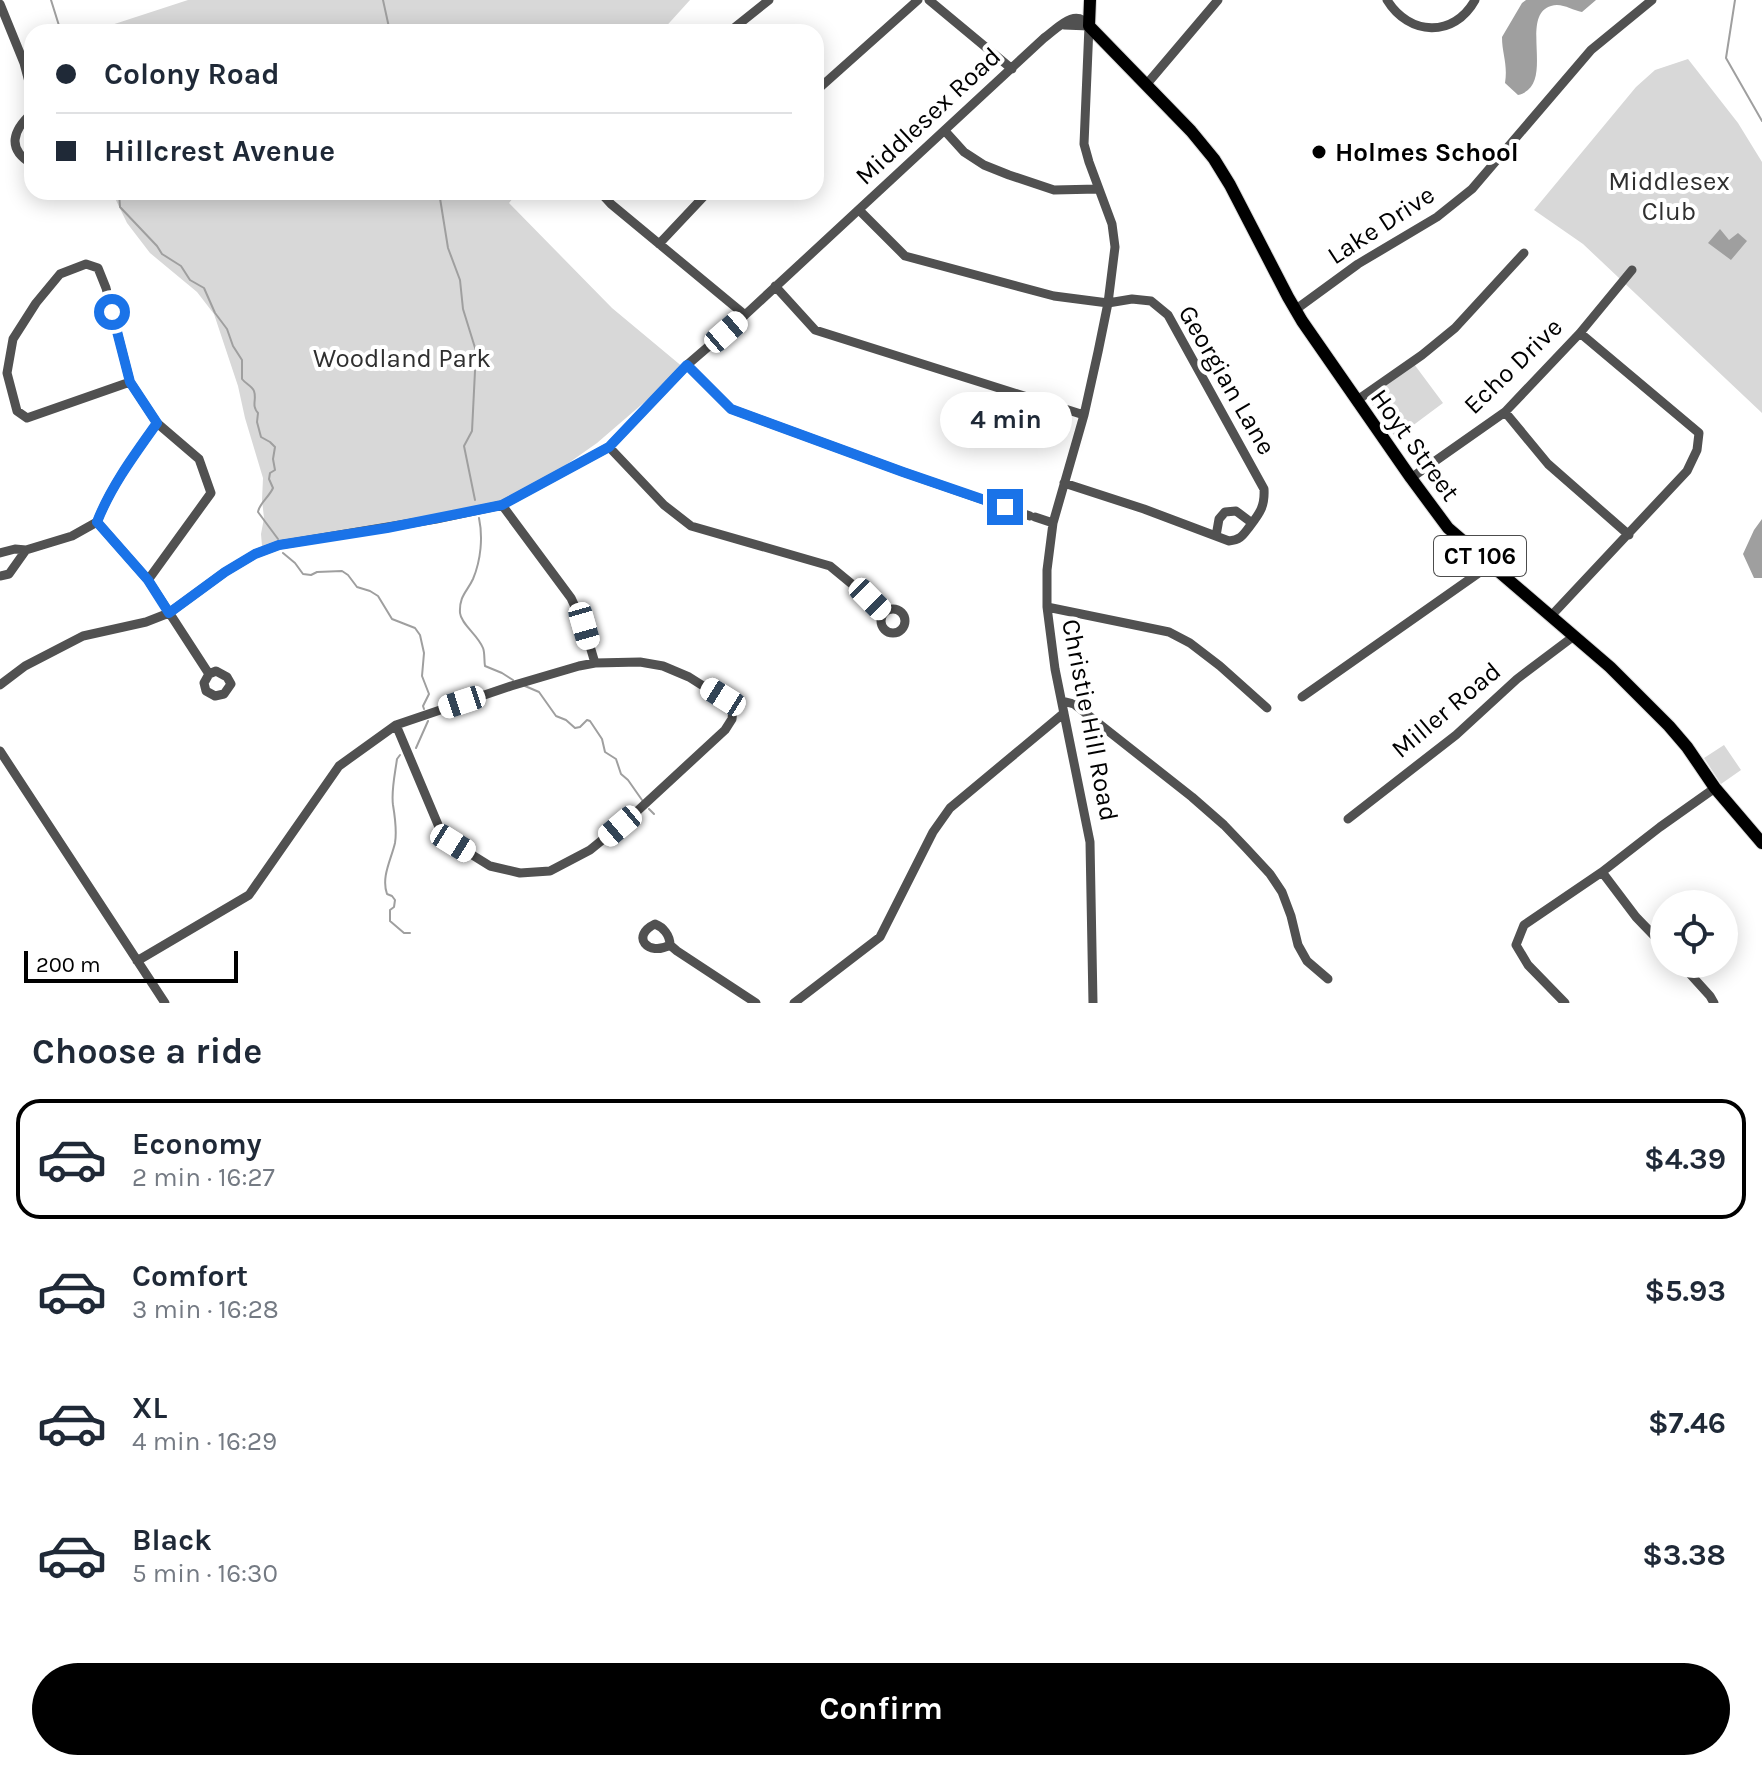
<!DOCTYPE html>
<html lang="en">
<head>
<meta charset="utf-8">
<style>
  body { margin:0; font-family:Karla,sans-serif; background:#f2f2f3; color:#1f2937; height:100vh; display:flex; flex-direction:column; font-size:30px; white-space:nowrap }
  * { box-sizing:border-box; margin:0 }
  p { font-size:26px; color:#747a83 }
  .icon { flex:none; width:44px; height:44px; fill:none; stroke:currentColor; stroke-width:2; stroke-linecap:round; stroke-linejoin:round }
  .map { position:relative; height:1003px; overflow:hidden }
  .drawer { display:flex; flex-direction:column; background:#fff; flex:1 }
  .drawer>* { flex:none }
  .banner { position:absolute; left:24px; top:24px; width:800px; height:176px; border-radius:24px; box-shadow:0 4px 20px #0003; display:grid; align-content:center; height:176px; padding:0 32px; background:#fff }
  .buttons { position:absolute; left:1650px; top:890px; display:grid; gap:16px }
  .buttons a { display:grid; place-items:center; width:88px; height:88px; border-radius:50%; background:#fff; box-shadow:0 4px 20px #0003; font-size:40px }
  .scale { position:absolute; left:24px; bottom:20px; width:214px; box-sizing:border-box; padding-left:8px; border:4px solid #000; border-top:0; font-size:22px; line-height:28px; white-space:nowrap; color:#000; -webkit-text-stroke:6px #fff; paint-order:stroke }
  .end { position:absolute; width:36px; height:36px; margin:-18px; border:10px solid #1a73e8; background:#fff; box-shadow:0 0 0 4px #fff }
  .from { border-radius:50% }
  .bubble { position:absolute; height:56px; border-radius:28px; background:#fff; box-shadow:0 4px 20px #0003; font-size:26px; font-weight:700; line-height:56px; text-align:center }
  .car { position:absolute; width:24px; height:48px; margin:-24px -12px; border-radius:10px; box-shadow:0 0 6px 2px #0007; background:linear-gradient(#fff 24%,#345 0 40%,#fff 0 76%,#345 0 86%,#fff 0) }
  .banner b { display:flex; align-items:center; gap:28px; height:76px; font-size:30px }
  .banner b+b { border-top:2px solid #e0e1e3 }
  .banner i { width:20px; height:20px; background:#1f2937 }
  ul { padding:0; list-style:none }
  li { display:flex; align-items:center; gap:24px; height:120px; margin:0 16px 12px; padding:0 16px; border:4px solid transparent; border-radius:24px }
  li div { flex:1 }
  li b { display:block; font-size:30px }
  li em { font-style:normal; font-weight:700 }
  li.current { border-color:#000 }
  li>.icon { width:72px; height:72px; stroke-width:1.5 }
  h2 { padding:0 32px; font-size:36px; line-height:96px }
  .cta { display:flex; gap:16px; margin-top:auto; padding:16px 32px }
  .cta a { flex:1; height:92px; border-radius:48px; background:#000; color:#fff; font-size:32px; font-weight:700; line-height:92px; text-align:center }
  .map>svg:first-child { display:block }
</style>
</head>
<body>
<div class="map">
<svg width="1762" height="1003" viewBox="0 0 1762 1003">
  <rect width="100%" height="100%" fill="#fff"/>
  <path fill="#d8d8d8" d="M188,0H690L661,32H90Z
    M1688,59L1738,123L1762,162V413L1583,244L1534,210L1636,87L1655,70Z
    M112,192H518L509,203L612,308L684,368L597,443L560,469L501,502L266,551L262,546L261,534L264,518L262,500L263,478L245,418L238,386L214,314L197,292L150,253L127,223Z
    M1414,364L1443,403L1396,438L1368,399Z
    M1724,745L1741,770L1721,784L1704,758Z"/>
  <path fill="#9f9f9f" d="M1526,0H1596L1582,12C1572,10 1561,2 1551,6C1518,16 1557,86 1518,95L1505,83C1508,64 1502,54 1502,37L1522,3Z
    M1720,229L1729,240L1738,233L1747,241L1731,260L1708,243Z
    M1762,519V578H1754L1743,554L1754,530Z"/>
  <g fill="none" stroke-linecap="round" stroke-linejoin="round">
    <path stroke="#9f9f9f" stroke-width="2" d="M51,0L61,32
      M383,0L390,32
      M1735,0L1726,58L1762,121
      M82,32H85
      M119,192L120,207L157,246L162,254L181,266L190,280L204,288L215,313L227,329L233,346L242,360V379C246,384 252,386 254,391C257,400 251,405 258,413L257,422L261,437L270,442L275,447L273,459L275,470L270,473L269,479L273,488C269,497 259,504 258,512L278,539
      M439,192L448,248L460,280L463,309L476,351L472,431L464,446L475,500
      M479,518C483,537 481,560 473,579C467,592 459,596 460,613C461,624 478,635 483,648C485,653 484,661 485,666L502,673L513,680
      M283,553L295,563L303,574L311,575L317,572L342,571L348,575L357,587L370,591L378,596L392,619L415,628L420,635L424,653L422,676L429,694L423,706L424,709
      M525,686L539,692L556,716L566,720L575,728L580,727L587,720L590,721L602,739L605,752L616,759L621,774L628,780L642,800
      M416,748L428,721
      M400,755L397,759C395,774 391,791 393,805C395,817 397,831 395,843C391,860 381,877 387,894L392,896L395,900L394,907L390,910V921L404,933H410
      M649,809L654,814"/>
    <defs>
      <path id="major" d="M1090,0L1089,26L1191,131L1214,159L1230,185L1288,297L1302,321L1411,478L1448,528L1610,667L1669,726L1687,747L1715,788L1762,843"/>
    </defs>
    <use href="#major" stroke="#dbdbdb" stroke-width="14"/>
    <path stroke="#515151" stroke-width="9" d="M929,0L1012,69
      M1387,0C1409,36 1454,38 1475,0
      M0,4L24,63L32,93
      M1064,25L1089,26
      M1089,26L1084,144L1089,162L1112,224L1115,247L1108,303L1098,352L1084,415L1053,523L1047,570V607L1055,669L1090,842L1093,1003
      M729,32L769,0
      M1146,85L1218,0
      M816,91L918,0
      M32,113C13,130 6,149 32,164
      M945,131L964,152L984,165L1009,175L1054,190L1098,189
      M600,192L611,204L745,315
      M859,210L905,256L1054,296L1108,303L1132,299L1151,301L1168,315L1264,489C1265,506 1260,513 1250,526C1243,535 1241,540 1229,541L1144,509L1064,483
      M659,244L708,192
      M86,264L98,268L106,288L130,382L27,418L17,411L7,373L13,339L36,303L60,274Z
      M775,286L815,330L1084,415
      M1295,310L1358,264L1437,217L1472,189L1591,50L1652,0
      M687,365L731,409L903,472L1030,516
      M130,382L157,423L199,459L211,493L148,580
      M1356,401L1422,355L1455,328L1524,253
      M1505,412L1548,464L1629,535
      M609,447L664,505L691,526L830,566L870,599L884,612
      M1411,478L1505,412L1580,333L1632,270
      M502,505L571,598L584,626L595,663
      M1035,517L1053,523
      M97,522L148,580L209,674L216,671L227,677L231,684L224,694L215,696L206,691L204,683L209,674
      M97,522C111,486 135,454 157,423
      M1216,536L1219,519L1225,512L1236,511L1252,523
      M0,553L15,549L26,550L72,536L97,522
      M0,576L9,574L26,550
      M1047,607L1169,632L1190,643L1220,666L1267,708
      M881 621a12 12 0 1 1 24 0a12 12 0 1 1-24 0Z
      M1551,616L1687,471L1697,450L1699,433L1580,333
      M0,685L25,666L83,636L146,622L169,613L225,572L255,554L279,545L436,519L502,505L609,447L687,365L745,315L1044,38C1058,28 1075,7 1089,26
      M1302,697L1490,565
      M1062,701L1074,704L1192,797L1224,825L1246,848L1270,874L1282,892L1291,916L1298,945L1307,961L1328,979
      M0,751L165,1003
      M1348,819L1456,735L1517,679L1574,636
      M1602,872L1660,827L1715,788
      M670,945C648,957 630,936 655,924C663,927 670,935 670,945L677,951L756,1003
      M137,961L249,895L339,766L396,725L511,686L579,666L595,663L640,662L663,666L689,677L730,703L733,709L732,719L725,730L633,815L590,850L550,871L520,873L490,866L453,843L439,827L396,725
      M1681,964L1710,996L1714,1003
      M794,1003L880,937L933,832L950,808L1064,713
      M1565,1003L1528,965L1516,945L1524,925L1602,872L1636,917L1664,946"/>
    <use href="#major" stroke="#000" stroke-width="12"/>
  </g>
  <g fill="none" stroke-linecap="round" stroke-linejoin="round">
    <path stroke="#1a73e8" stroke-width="10" d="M112,312L130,382L157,423C135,454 111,486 97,522L148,580L169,613L225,572L255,554L279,545L387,528L502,505L609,447L687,365L731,409L903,472L1005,507"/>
  </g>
  <circle fill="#000" stroke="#fff" stroke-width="3" cx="1319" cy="152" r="8"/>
  <g text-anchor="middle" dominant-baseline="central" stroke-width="8" stroke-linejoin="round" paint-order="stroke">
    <rect fill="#fff" stroke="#4c4c4c" stroke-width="2" x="1434" y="536" width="92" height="40" rx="6"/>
    <g font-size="24" font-weight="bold" fill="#000">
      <text x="1480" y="556">CT 106</text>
    </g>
    <g font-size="26" fill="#000" stroke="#fff">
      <text transform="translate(928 116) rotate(-43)">Middlesex Road</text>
      <text transform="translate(1381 225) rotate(-33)">Lake Drive</text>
      <text transform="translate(1513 366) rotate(-44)">Echo Drive</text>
      <text transform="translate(1227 380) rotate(60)">Georgian Lane</text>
      <text transform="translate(1415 445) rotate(54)">Hoyt Street</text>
      <text transform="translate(1446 710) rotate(-40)">Miller Road</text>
      <text transform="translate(1090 720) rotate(79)">Christie Hill Road</text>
    </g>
    <g font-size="26" font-weight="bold" fill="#000" stroke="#fff" text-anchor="start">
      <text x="1335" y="152">Holmes School</text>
    </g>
    <g font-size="26" fill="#2f2f2f" stroke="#fff">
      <text x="1669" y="181">Middlesex<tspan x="1669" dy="30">Club</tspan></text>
      <text x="402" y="358">Woodland Park</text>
    </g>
  </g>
</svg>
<div class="buttons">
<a><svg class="icon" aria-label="locate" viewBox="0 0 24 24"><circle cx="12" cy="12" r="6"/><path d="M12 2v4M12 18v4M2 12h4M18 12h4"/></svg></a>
</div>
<div class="scale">200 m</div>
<i class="end from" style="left:112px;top:312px"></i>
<i class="end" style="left:1005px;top:507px"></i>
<div class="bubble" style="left:940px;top:392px;width:132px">4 min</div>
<i class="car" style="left:726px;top:332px;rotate:49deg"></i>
<i class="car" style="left:870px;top:599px;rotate:135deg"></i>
<i class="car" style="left:584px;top:626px;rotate:164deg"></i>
<i class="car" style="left:723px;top:697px;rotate:302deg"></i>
<i class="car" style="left:462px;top:702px;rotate:252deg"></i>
<i class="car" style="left:620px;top:826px;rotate:230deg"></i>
<i class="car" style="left:453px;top:843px;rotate:122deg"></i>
<div class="banner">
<b><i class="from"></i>Colony Road</b>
<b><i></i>Hillcrest Avenue</b>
</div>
</div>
<section class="drawer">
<h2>Choose a ride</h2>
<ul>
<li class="current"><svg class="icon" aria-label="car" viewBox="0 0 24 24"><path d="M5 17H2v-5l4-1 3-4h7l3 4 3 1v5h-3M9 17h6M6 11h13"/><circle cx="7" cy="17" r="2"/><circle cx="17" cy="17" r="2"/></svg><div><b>Economy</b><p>2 min · 16:27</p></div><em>$4.39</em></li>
<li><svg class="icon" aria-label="car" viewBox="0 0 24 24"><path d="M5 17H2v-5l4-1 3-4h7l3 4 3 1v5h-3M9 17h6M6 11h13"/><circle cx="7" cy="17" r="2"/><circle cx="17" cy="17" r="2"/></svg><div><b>Comfort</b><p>3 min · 16:28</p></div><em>$5.93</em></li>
<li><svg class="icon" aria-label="car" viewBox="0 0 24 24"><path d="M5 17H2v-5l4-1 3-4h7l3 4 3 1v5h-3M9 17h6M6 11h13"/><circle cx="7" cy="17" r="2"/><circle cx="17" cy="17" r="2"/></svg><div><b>XL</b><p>4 min · 16:29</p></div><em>$7.46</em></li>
<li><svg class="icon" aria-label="car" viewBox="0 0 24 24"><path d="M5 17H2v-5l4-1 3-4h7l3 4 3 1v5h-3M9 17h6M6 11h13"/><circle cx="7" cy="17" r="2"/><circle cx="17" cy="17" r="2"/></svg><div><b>Black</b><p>5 min · 16:30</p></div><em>$3.38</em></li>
</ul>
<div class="cta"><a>Confirm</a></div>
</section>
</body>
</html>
